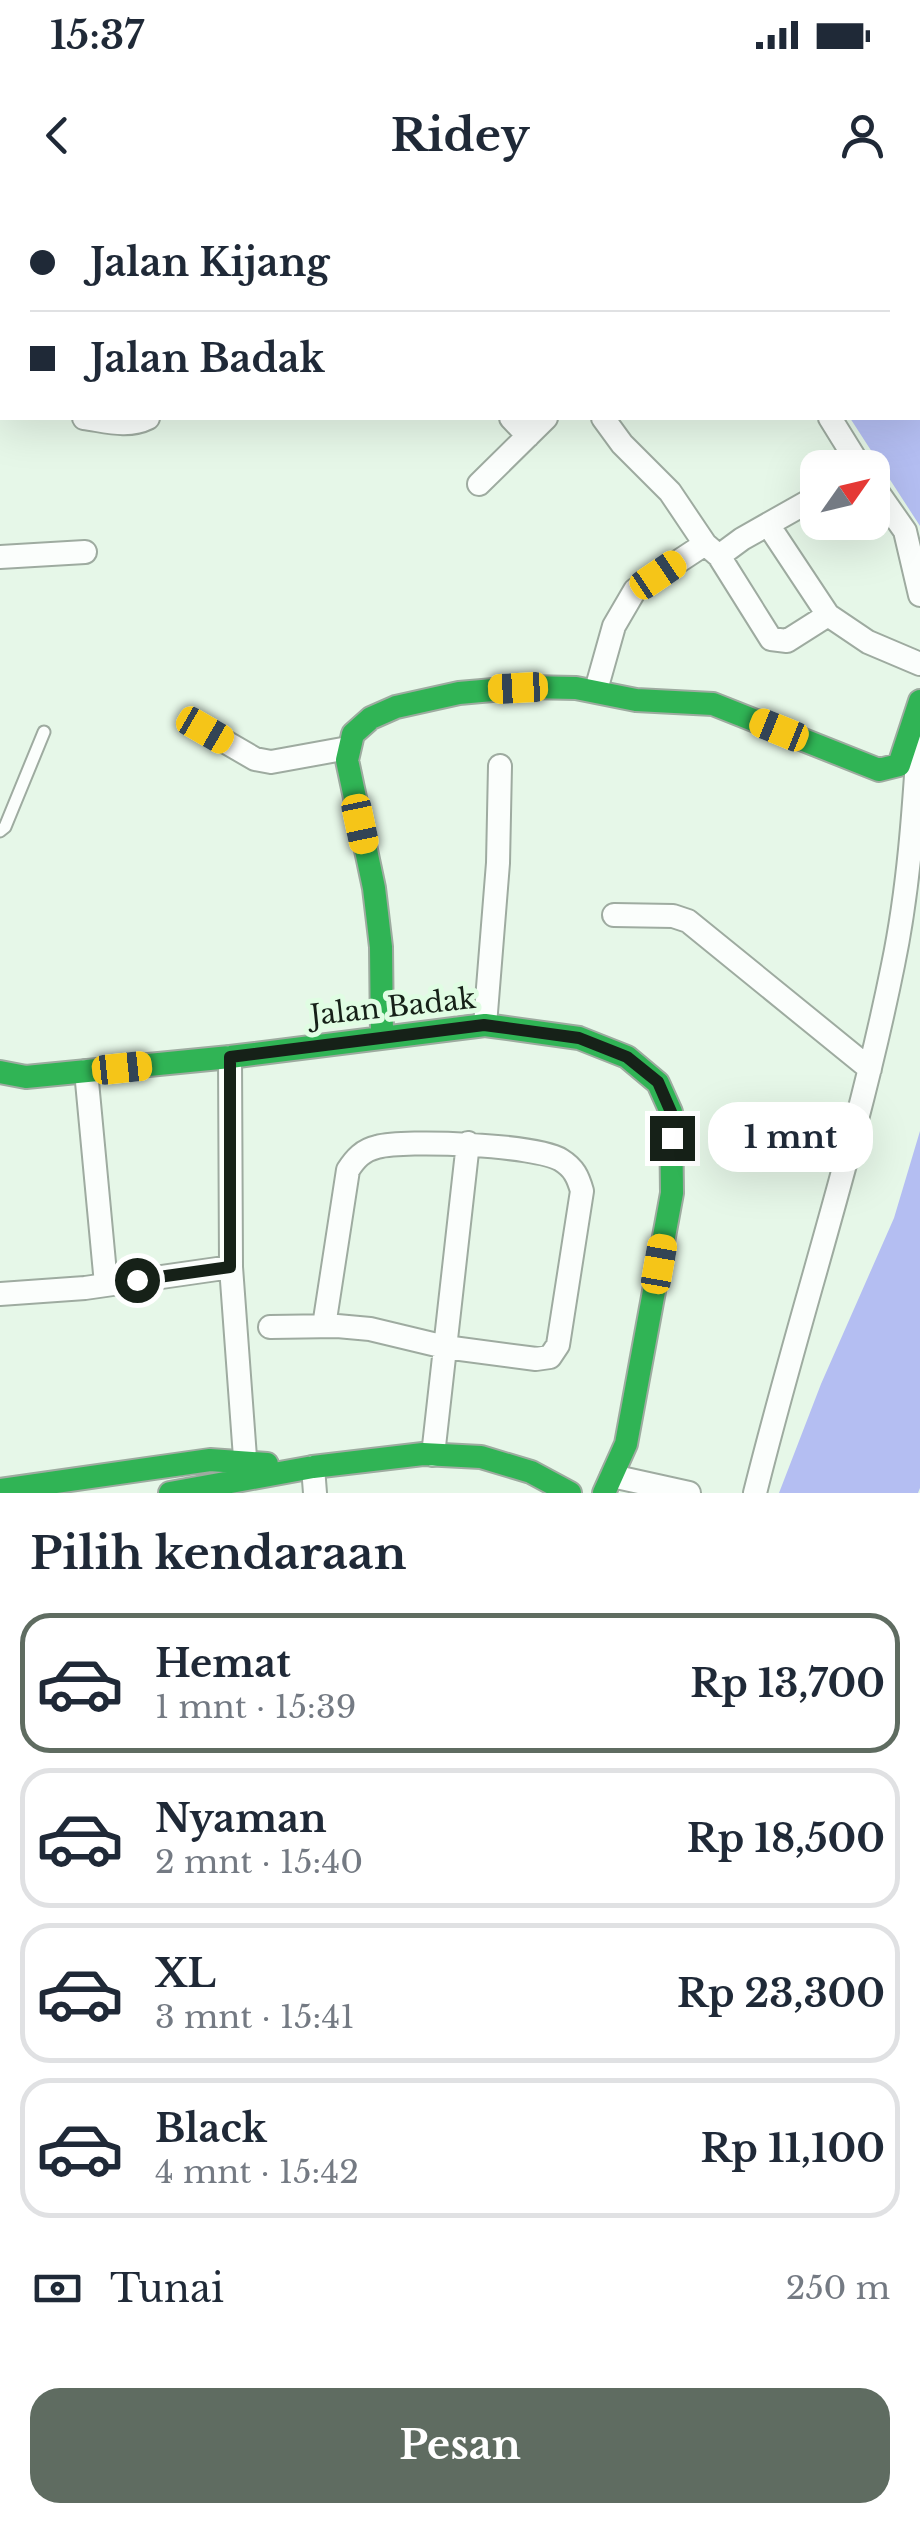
<!DOCTYPE html>
<html lang="id">
<head>
<meta charset="utf-8">
<style>
  body { margin:0; font-family:"Libre Baskerville",serif; background:#f2f2f3; color:#1f2937; height:100vh; display:flex; flex-direction:column; font-size:38px; white-space:nowrap }
  * { box-sizing:border-box; margin:0 }
  p { font-size:32px; color:#747a83 }
  .icon { flex:none; width:55px; height:55px; fill:none; stroke:currentColor; stroke-width:2; stroke-linecap:round; stroke-linejoin:round }
  .map { position:relative; height:1293px; overflow:hidden }
  .drawer { display:flex; flex-direction:column; background:#fff; flex:1 }
  .drawer>* { flex:none }
  .top-card { position:absolute; left:0px; top:0px; width:920px; height:220px; box-shadow:0 10px 40px #0002; display:grid; align-content:center; height:220px; padding:0 30px; background:#fff }
  .needle { width:65px; rotate:56deg }
  .fabs { position:absolute; left:800px; top:250px; display:grid; gap:20px }
  .fabs a { display:grid; place-items:center; width:90px; height:90px; border-radius:20px; background:#fff; box-shadow:0 10px 40px #0002; font-size:50px }
  .end { position:absolute; width:45px; height:45px; margin:-22px; border:12px solid #162118; background:#fff; box-shadow:0 0 0 5px #fff }
  .from { border-radius:50% }
  .bubble { position:absolute; height:70px; border-radius:30px; background:#fff; box-shadow:0 10px 40px #0002; font-size:32px; font-weight:700; line-height:70px; text-align:center }
  .car { position:absolute; width:30px; height:60px; margin:-30px -15px; border-radius:12px; box-shadow:0 0 8px 2px #0007; background:linear-gradient(#f5c518 24%,#345 0 40%,#f5c518 0 76%,#345 0 86%,#f5c518 0) }
  .top-card b { display:flex; align-items:center; gap:35px; height:95px; font-size:38px }
  .top-card b+b { border-top:2px solid #e0e1e3 }
  .top-card i { width:25px; height:25px; background:#1f2937 }
  ul { padding:0; list-style:none }
  li { display:flex; align-items:center; gap:30px; height:140px; margin:0 20px 15px; padding:0 10px; border:5px solid #e0e1e3; border-radius:30px }
  li div { flex:1 }
  li b { display:block; font-size:38px }
  li em { font-style:normal; font-weight:700 }
  li.selected { border-color:#5f6c61 }
  li>.icon { width:90px; height:90px; stroke-width:1.5 }
  h2 { padding:0 30px; font-size:45px; line-height:120px }
  .pay { display:flex; align-items:center; gap:25px; height:110px; padding:0 30px; font-size:38px }
  .pay p { margin-inline-start:auto }
  .primary-button { display:flex; gap:20px; margin-top:auto; padding:20px 30px }
  .primary-button a { flex:1; height:115px; border-radius:30px; background:#5f6c61; color:#fff; font-size:40px; font-weight:700; line-height:115px; text-align:center }
  .status { display:flex; justify-content:space-between; align-items:center; height:70px; padding:0 50px; background:#fff; direction:ltr }
  .status svg { height:28px; fill:currentColor }
  header { display:flex; justify-content:space-between; align-items:center; height:130px; padding:0 30px; background:#fff; font-size:45px; font-weight:700 }
  .map>svg:first-child { display:block }
</style>
</head>
<body>
<div class="status"><b>15:37</b><svg viewBox="0 0 49 12"><path d="M0 12V9h3v3zM5 12V6h3v6zM10 12V3h3v9zM15 12V0h3v12zM26 1h20v11H26zM47 4h2v5h-2z"/></svg></div>
<header><svg class="icon" aria-label="back" viewBox="0 0 24 24"><path d="M15 5l-7 7 7 7"/></svg>Ridey<svg class="icon" aria-label="person" viewBox="0 0 24 24"><circle cx="12" cy="8" r="4"/><path d="M4 21q1-7 8-7t8 7"/></svg></header>
<div class="map">
<svg width="920" height="1293" viewBox="0 0 920 1293">
  <rect width="100%" height="100%" fill="#e6f7e8"/>
  <path fill="#b4bef2" d="M720,0H920V326L850,218H918V2Z
    M920,931V1288L918,1293H779L821,1184L894,1018Z"/>
  <g fill="none" stroke-linecap="round" stroke-linejoin="round">
    <defs>
      <path id="lane" d="M0,631L5,627L44,532"/>
      <path id="street" d="M391,0L392,2
        M492,0L495,2
        M705,0L706,2
        M212,2V0
        M291,2L313,0
        M0,54H2
        M0,147L2,146
        M0,205H2
        M84,218C106,221 128,228 148,218
        M511,218L528,236
        M603,218L622,244L670,292L705,344L719,356L771,439L787,441L828,415
        M830,218L861,268
        M479,284L546,218
        M872,284L905,331L920,395
        M769,326L828,415L868,442L920,464
        M719,356L742,339L818,296
        M0,357L85,352
        M596,490L614,426L635,390L705,344
        M205,530L255,559L271,562L348,548
        M614,715L673,716L688,721L870,869
        M485,825L498,663L500,566
        M230,857L231,1067L246,1271
        M86,871L106,1084
        M0,1094L85,1088L231,1067
        M270,1127L337,1126L370,1129L445,1147L536,1159L550,1157L558,1145L582,991C578,977 574,968 561,960C537,945 406,939 377,947C363,950 355,959 348,970L324,1126
        M433,1255L468,943
        M313,1267L315,1293
        M612,1276L689,1293
        M755,1293C799,1116 857,944 893,765C909,688 914,609 919,531"/>
      <path id="fast" d="M382,837L381,747L374,688L347,560L353,534L371,518L396,507L459,493L526,487L576,488L636,500L713,504L879,570L899,565L920,501
        M0,872L26,877L230,857L485,825L579,838L627,857L658,883L671,912L672,993L626,1244L604,1293
        M0,1290L210,1260L267,1264
        M170,1293L313,1267L423,1254L481,1257L531,1272L570,1293"/>
    </defs>
    <use href="#lane" stroke="#9eaba0" stroke-width="15"/>
    <use href="#street" stroke="#9eaba0" stroke-width="26"/>
    <use href="#fast" stroke="#9eaba0" stroke-width="26"/>
    <use href="#lane" stroke="#fbfefc" stroke-width="11"/>
    <use href="#street" stroke="#fbfefc" stroke-width="22"/>
    <use href="#fast" stroke="#30b455" stroke-width="22"/>
  </g>
  <g fill="none" stroke-linecap="round" stroke-linejoin="round">
    <path stroke="#162118" stroke-width="12" d="M137,1080L230,1067V857L484,825L579,838L627,857L658,882L671,912L672,938"/>
  </g>
  <g text-anchor="middle" dominant-baseline="central" stroke-width="10" stroke-linejoin="round" paint-order="stroke">
    <g font-size="28" fill="#162118" stroke="#e0fde3">
      <text transform="translate(393 807) rotate(-6)">Jalan Badak</text>
    </g>
  </g>
</svg>
<div class="fabs">
<a><svg class="needle" viewBox="-14 -14 28 28"><path d="M0-13l5 13h-10z" fill="#e53935"/><path d="M0 13l5-13h-10z" fill="#747a83"/></svg></a>
</div>
<i class="end from" style="left:137px;top:1080px"></i>
<i class="end" style="left:672px;top:938px"></i>
<div class="bubble" style="left:708px;top:902px;width:165px">1 mnt</div>
<i class="car" style="left:658px;top:375px;rotate:56deg"></i>
<i class="car" style="left:518px;top:488px;rotate:267deg"></i>
<i class="car" style="left:205px;top:530px;rotate:120deg"></i>
<i class="car" style="left:779px;top:530px;rotate:292deg"></i>
<i class="car" style="left:360px;top:624px;rotate:168deg"></i>
<i class="car" style="left:122px;top:868px;rotate:84deg"></i>
<i class="car" style="left:659px;top:1064px;rotate:10deg"></i>
<div class="top-card">
<b><i class="from"></i>Jalan Kijang</b>
<b><i></i>Jalan Badak</b>
</div>
</div>
<section class="drawer">
<h2>Pilih kendaraan</h2>
<ul>
<li class="selected"><svg class="icon" aria-label="car" viewBox="0 0 24 24"><path d="M5 17H2v-5l4-1 3-4h7l3 4 3 1v5h-3M9 17h6M6 11h13"/><circle cx="7" cy="17" r="2"/><circle cx="17" cy="17" r="2"/></svg><div><b>Hemat</b><p>1 mnt · 15:39</p></div><em>Rp 13,700</em></li>
<li><svg class="icon" aria-label="car" viewBox="0 0 24 24"><path d="M5 17H2v-5l4-1 3-4h7l3 4 3 1v5h-3M9 17h6M6 11h13"/><circle cx="7" cy="17" r="2"/><circle cx="17" cy="17" r="2"/></svg><div><b>Nyaman</b><p>2 mnt · 15:40</p></div><em>Rp 18,500</em></li>
<li><svg class="icon" aria-label="car" viewBox="0 0 24 24"><path d="M5 17H2v-5l4-1 3-4h7l3 4 3 1v5h-3M9 17h6M6 11h13"/><circle cx="7" cy="17" r="2"/><circle cx="17" cy="17" r="2"/></svg><div><b>XL</b><p>3 mnt · 15:41</p></div><em>Rp 23,300</em></li>
<li><svg class="icon" aria-label="car" viewBox="0 0 24 24"><path d="M5 17H2v-5l4-1 3-4h7l3 4 3 1v5h-3M9 17h6M6 11h13"/><circle cx="7" cy="17" r="2"/><circle cx="17" cy="17" r="2"/></svg><div><b>Black</b><p>4 mnt · 15:42</p></div><em>Rp 11,100</em></li>
</ul>
<div class="pay"><svg class="icon" aria-label="cash" viewBox="0 0 24 24"><path d="M3 7h18v10H3z"/><circle cx="12" cy="12" r="2"/></svg>Tunai<p>250 m</p></div>
<div class="primary-button"><a>Pesan</a></div>
</section>
</body>
</html>
